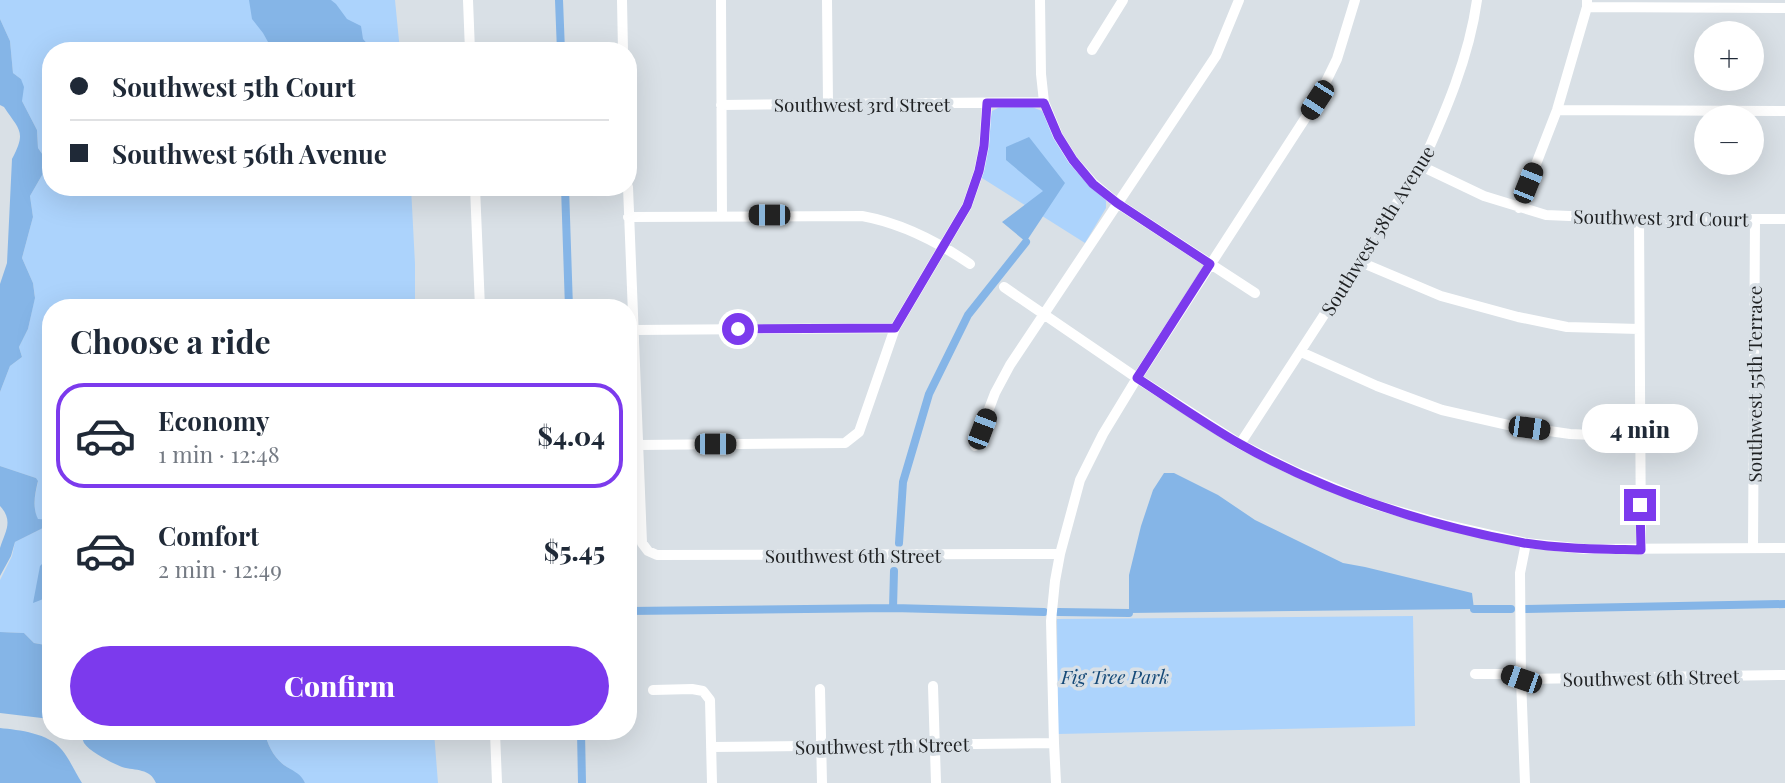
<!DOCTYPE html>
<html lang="en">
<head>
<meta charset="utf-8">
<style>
  body { margin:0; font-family:"Playfair Display",serif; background:#f2f2f3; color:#1f2937; height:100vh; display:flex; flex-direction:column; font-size:26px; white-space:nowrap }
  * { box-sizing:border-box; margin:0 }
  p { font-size:23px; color:#747a83 }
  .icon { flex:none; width:38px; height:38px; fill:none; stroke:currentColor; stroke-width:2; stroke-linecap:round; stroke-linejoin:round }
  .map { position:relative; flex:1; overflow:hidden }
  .sheet { position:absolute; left:42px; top:299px; width:595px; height:441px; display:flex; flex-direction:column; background:#fff; border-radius:28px; box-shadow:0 7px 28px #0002 }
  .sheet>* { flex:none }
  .guide { position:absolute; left:42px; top:42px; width:595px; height:154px; border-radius:28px; box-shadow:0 7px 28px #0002; display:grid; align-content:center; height:154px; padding:0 28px; background:#fff }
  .fabs { position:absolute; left:1694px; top:21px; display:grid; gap:14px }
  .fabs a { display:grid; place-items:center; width:70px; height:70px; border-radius:50%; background:#fff; box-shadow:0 7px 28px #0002; font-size:35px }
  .end { position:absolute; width:32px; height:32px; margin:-16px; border:9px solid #7c3aed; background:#fff; box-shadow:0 0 0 4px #fff }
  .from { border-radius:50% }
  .bubble { position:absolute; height:49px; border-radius:24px; background:#fff; box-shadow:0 7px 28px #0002; font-size:23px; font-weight:800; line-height:49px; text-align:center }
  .car { position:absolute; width:21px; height:42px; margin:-21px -10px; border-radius:9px; box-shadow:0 0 5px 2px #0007; background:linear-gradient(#222 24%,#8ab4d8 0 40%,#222 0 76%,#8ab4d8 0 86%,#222 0) }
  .guide b { display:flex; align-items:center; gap:24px; height:66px; font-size:26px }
  .guide b+b { border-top:2px solid #e0e1e3 }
  .guide i { width:18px; height:18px; background:#1f2937 }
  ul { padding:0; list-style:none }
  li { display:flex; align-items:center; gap:21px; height:105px; margin:0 14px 10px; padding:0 14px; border:4px solid transparent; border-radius:28px }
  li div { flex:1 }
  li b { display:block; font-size:26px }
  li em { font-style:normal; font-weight:800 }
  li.on { border-color:#7c3aed }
  li>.icon { width:63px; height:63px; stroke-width:1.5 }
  h2 { padding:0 28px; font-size:32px; line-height:84px }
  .cta { display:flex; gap:14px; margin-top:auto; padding:14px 28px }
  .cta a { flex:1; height:80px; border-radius:42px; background:#7c3aed; color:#fff; font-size:28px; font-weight:800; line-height:80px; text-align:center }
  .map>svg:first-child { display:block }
</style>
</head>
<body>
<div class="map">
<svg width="1785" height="783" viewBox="0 0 1785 783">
  <rect width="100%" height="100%" fill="#d9e0e6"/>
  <path fill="#acd3fc" d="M0,0H395L400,51H51V187H411L415,264V308H51V520H38C32,507 35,495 38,482L36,478L0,466V392L10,366L22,357L19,347L28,329L35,297L33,283L22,258L33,217L30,196L45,170V158L38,148L37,130L22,101L21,79L13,73L10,41L0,19Z
    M1000,107H1032L1042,111L1106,201V208L1085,243L982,178L981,175L992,111Z
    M43,528H51V646L34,643L24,633L0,632V580L12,556L15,542Z
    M1413,616L1415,726L1058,734L1057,619Z
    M265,732H434L438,783H305C300,776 294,772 287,767C275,760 267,745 265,732Z"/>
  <path fill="#85b5e7" d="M249,0H331L336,4L347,19L361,26L363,39L371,48L369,51H273L263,33L252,19Z
    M0,19L10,41L13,73L21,79L24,87L22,101L37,130L38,148L45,158V170L30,196L33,217L22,258L33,283L35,298L28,329L19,347L22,357L10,366L0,392V284L7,263L12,159C27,131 19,130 4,107L0,105Z
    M1029,137L1065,183L1026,242L1002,222L1043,191L1006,160V147Z
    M0,466L36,478L38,481C35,494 32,507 38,519L51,520V528H43L15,542L11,556L0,576C0,568 0,556 0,548C5,532 14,521 0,506Z
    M1164,473H1174L1218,495L1255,520L1343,563L1365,567L1472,593L1474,609L1129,613V575L1141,526L1153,490Z
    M51,561V596L33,603L40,566L44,562Z
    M0,632L24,633L34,643L51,646L50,719L0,713Z
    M0,728C19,730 49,733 62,750C70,760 75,772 82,783H0Z
    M82,732H265C267,745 275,760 287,767C295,772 301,774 305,783H156C150,768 136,771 122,767C112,763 90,752 84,743C82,739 82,735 82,732Z"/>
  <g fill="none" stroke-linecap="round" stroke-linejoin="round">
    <path stroke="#85b5e7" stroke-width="8" d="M559,0L561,51
      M565,187L569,308
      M899,543L903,482L929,394L968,315L1026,242
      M893,608L894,571
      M1474,609H1511
      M1526,609L1785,604
      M628,611L893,608L1044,612
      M1058,612L1129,613
      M581,732L582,783"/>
    <path stroke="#fff" stroke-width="10" d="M468,0L470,51
      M622,0L623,51
      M721,0L722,216
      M827,0L828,103
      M1040,0L1041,74L1044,102L1058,136L1073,160L1093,183L1117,203L1255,293
      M1587,7L1785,8
      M1092,50L1123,0
      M721,105L1044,102
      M1557,110L1785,111
      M1421,166L1484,196L1546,215L1639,219H1785
      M475,187L480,308
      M628,187L642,543L648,551L657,555L1060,554
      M1519,208L1557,110L1587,7V0
      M628,217L862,216C901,223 938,242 970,264
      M1639,219L1641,550
      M1358,261L1441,296L1518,317L1567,327L1639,329
      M1004,287L1137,378L1240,444L1292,470L1373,504L1447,525L1526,543L1585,549L1785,548
      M633,330L895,328
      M1301,352L1377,386L1442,410L1508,425L1570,434L1640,437
      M1240,444L1421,166C1445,113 1469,58 1477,0
      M638,445L845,443L859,432L895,328L967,206L979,171L984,146L987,103
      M975,446L995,393L1010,365L1216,56L1239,0
      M1753,548L1755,219
      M1475,674H1508L1521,679L1785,675
      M933,686L936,783
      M820,689L822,783
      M653,690L692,689L703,691L710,700L712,783
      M495,732L497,783
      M711,747L1054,743
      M1056,783L1054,743L1051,621L1055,581L1060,554L1080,480L1103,434L1137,378L1317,100L1337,59L1355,0
      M1525,783L1521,679L1520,573L1526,543"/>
  </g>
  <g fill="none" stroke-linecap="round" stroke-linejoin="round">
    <path stroke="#7c3aed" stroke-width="9" d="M738,329L895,328L967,206L979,171L984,146L987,103H1044L1058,136L1073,160L1093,184L1117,203L1210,264L1137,378C1171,400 1205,424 1240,444C1327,493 1426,525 1524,543C1563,549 1602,549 1641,550L1640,505"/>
  </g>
  <g text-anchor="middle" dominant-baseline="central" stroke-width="7" stroke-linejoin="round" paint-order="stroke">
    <g font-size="19" fill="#1e2022" stroke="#d9e0e6">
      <text x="862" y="104">Southwest 3rd Street</text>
      <text transform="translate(1661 217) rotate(1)">Southwest 3rd Court</text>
      <text transform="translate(1377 230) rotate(-58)">Southwest 58th Avenue</text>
      <text transform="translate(1754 384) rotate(-90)">Southwest 55th Terrace</text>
      <text x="853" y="555">Southwest 6th Street</text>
      <text transform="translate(1651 677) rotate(-1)">Southwest 6th Street</text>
      <text transform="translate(882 745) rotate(-1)">Southwest 7th Street</text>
    </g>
    <g font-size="19" font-style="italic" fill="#164a78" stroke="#d9e0e6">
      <text x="1115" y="676">Fig Tree Park</text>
    </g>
  </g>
</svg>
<div class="fabs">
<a>+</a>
<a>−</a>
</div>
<i class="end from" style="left:738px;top:329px"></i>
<i class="end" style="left:1640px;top:505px"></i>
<div class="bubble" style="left:1582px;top:404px;width:116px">4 min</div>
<i class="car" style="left:1317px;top:100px;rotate:213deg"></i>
<i class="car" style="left:1528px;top:183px;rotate:22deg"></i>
<i class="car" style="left:769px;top:215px;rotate:270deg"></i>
<i class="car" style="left:1529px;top:428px;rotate:98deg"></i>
<i class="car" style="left:982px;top:429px;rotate:21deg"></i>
<i class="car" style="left:715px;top:444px;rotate:90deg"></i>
<i class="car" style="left:1521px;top:679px;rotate:289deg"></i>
<div class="guide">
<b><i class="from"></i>Southwest 5th Court</b>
<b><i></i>Southwest 56th Avenue</b>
</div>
<section class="sheet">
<h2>Choose a ride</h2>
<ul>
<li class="on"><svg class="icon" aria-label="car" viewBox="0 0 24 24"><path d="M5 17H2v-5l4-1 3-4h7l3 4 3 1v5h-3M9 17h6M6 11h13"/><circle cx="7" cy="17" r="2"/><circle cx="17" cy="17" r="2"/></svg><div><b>Economy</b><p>1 min · 12:48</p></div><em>$4.04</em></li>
<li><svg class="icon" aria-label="car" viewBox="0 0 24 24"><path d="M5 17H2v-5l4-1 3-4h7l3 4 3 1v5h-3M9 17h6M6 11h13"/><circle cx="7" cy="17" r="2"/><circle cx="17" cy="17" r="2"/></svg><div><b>Comfort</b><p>2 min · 12:49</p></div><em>$5.45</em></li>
</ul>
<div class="cta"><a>Confirm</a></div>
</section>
</div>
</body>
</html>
